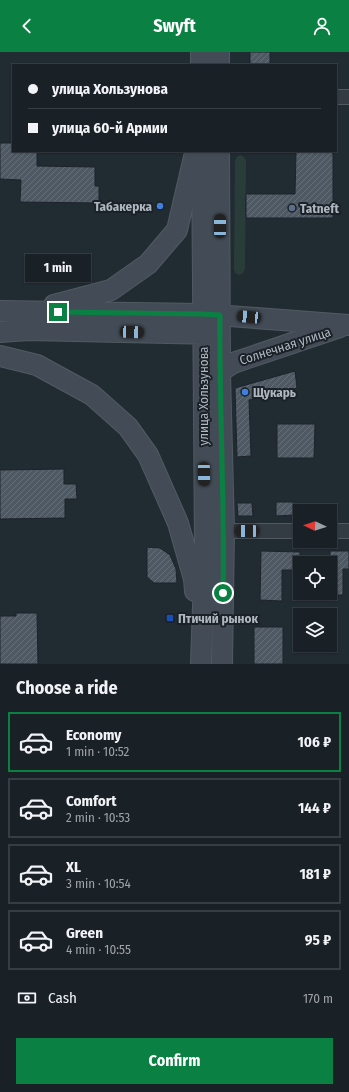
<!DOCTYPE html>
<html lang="en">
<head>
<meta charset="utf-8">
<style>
  body { margin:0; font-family:"Fira Sans Condensed",sans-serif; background:#22282e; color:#f1f3f6; height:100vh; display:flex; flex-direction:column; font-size:15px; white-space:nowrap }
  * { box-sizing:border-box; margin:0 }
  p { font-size:13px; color:#9fa3a7 }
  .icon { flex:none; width:22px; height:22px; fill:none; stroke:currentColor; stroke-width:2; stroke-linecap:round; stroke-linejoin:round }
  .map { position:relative; height:612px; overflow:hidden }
  .side { display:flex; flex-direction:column; background:#192026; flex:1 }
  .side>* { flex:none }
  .banner { position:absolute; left:12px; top:12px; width:325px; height:88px; border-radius:0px; box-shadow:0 1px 3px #0004,0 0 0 1px #373e43; display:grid; align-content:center; height:88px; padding:0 16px; background:#192026 }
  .needle { width:26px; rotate:274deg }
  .fabs { position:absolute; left:293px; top:452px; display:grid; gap:8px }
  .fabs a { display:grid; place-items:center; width:44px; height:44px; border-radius:0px; background:#192026; box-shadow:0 1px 3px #0004,0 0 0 1px #373e43; font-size:20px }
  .end { position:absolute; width:18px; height:18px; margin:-9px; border:5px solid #0b8043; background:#fff; box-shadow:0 0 0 2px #fff }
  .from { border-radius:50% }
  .bubble { position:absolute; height:28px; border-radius:0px; background:#192026; box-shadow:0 1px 3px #0004,0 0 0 1px #373e43; font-size:13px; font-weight:700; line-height:28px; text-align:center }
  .car { position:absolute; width:12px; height:24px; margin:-12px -6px; border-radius:5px; box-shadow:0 0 3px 1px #0007; background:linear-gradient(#222 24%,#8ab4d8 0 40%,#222 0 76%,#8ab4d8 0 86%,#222 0) }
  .banner b { display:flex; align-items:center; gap:14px; height:38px; font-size:15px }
  .banner b+b { border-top:1px solid #373e43 }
  .banner i { width:10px; height:10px; background:#f1f3f6 }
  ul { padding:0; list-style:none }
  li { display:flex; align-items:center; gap:12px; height:60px; margin:0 8px 6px; padding:0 8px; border:2px solid #373e43; border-radius:0px }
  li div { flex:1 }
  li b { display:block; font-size:15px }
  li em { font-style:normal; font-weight:700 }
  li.current { border-color:#0b8043 }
  li>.icon { width:36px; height:36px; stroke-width:1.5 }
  h2 { padding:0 16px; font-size:18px; line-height:48px }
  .pay { display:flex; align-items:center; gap:10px; height:44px; padding:0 16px; font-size:15px }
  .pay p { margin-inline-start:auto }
  .button { display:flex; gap:8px; margin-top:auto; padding:8px 16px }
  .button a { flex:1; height:46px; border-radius:0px; background:#0b8043; color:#fff; font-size:16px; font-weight:700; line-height:46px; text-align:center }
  header { display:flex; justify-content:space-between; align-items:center; height:52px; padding:0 16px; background:#0b8043; color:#fff; font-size:18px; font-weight:700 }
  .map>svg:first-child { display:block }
</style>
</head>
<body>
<header><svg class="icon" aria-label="back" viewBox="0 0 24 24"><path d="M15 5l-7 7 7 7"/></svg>Swyft<svg class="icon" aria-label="person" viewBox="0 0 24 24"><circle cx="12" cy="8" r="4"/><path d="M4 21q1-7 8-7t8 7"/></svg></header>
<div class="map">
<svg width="349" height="612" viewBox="0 0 349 612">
  <defs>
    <pattern id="building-hatch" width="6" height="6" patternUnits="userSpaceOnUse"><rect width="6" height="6" fill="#4f5963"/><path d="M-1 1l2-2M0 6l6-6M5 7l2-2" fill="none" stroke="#666f78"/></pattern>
  </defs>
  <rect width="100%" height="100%" fill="#212b32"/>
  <path fill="#2a3c39" d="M240,103L244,105L246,109L245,217L243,221L239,223L235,221L234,217L235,109L237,105Z"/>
  <path fill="url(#building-hatch)" stroke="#1c232a" d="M250,0H270V13H250Z
    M0,91H13V99H37V114L95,115V134H99V151L20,150L21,128L0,127Z
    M296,100H333V166H246V142H295Z
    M295,319L297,336L249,348L251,404L237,405L235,336Z
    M277,372H315L314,406H277Z
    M64,417V432H76L77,447H65V466L0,467V418Z
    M276,450H294V463L276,464Z
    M237,451H252L253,464H238Z
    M147,495L160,496L170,503L176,517L177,531H154L147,525Z
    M261,499L300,500V518H282V549L260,548Z
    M330,499H349V517H343V543H330Z
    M16,561H37L38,612H0V564H16Z
    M254,575H283V612H254Z"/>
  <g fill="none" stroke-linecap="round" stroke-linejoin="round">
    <defs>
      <path id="minor" d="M336,45H349
        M224,479H300
        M330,479H349"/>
      <path id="secondary" d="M201,0V13
        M219,0V13
        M219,99L220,321L224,479L222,612
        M54,253L111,238L148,212L177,178L194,105
        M0,259L202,262L349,273
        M0,280L28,278L216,282
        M0,304L37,313L92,343L128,375L148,403L178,471L194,527L195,539
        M211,326L233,311L340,275
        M201,612L205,496L202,99"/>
    </defs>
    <use href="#minor" stroke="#515a61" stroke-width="16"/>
    <use href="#secondary" stroke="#515a61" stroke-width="22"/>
    <use href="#minor" stroke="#343c43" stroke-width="14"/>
    <use href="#secondary" stroke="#434c56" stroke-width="20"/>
  </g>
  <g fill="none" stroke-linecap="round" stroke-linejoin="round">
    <path stroke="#0b8043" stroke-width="5" d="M58,260L202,262L220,263C219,356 225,448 223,541"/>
  </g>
  <g fill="#3f7fe0" stroke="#1a2127" stroke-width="1.5">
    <circle cx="160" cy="154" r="4"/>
    <circle cx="245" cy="340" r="4"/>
  </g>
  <circle fill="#5c6f8a" stroke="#1a2127" stroke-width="1.5" cx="292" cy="156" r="4"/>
  <rect fill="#1a4fb4" stroke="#1a2127" stroke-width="1.5" x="166" y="562" width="8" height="8" rx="2"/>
  <g text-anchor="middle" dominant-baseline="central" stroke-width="4" stroke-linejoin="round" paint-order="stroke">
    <g font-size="13" font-weight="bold" fill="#aeb7c0" stroke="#1a2127" text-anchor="start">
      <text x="152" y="154" text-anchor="end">Табакерка</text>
      <text x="300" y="156">Tatneft</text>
      <text x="253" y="340">Щукарь</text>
      <text x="178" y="566">Птичий рынок</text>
    </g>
    <g font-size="13" fill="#aeb7c0" stroke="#1a2127">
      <text transform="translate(285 294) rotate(-18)">Солнечная улица</text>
      <text transform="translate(203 344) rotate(-90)">улица Хользунова</text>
    </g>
  </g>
</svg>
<div class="fabs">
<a><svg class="needle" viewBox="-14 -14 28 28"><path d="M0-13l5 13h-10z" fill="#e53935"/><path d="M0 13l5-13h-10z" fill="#9fa3a7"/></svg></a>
<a><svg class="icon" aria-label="locate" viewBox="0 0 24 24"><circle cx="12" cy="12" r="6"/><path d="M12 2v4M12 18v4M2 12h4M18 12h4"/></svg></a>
<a><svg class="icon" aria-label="layers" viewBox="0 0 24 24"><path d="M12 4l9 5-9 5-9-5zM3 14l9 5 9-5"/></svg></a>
</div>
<i class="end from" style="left:223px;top:541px"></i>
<i class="end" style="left:58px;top:260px"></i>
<div class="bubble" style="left:25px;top:202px;width:66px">1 min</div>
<i class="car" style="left:220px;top:174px;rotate:0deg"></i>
<i class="car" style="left:249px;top:265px;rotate:275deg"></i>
<i class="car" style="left:132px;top:280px;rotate:92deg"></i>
<i class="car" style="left:204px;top:422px;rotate:179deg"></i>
<i class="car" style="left:247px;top:479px;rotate:271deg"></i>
<div class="banner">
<b><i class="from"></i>улица Хользунова</b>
<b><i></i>улица 60-й Армии</b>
</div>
</div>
<section class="side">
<h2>Choose a ride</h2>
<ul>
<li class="current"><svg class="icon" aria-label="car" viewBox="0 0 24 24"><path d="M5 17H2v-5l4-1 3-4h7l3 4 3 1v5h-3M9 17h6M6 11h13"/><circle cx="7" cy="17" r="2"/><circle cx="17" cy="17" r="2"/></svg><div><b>Economy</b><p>1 min · 10:52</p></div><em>106 ₽</em></li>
<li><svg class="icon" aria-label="car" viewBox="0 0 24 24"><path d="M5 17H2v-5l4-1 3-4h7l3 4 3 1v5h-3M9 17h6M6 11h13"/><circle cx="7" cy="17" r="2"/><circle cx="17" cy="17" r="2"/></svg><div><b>Comfort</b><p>2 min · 10:53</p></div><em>144 ₽</em></li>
<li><svg class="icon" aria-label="car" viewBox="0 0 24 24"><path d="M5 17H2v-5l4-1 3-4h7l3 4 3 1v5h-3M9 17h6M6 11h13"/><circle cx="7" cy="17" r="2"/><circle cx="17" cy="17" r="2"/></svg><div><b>XL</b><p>3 min · 10:54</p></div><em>181 ₽</em></li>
<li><svg class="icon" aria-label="car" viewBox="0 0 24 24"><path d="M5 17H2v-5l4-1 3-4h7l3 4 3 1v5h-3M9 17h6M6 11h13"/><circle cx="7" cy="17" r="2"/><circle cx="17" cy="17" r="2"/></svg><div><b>Green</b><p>4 min · 10:55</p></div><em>95 ₽</em></li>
</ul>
<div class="pay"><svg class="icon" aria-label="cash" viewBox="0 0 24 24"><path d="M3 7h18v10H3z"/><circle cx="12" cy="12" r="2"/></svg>Cash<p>170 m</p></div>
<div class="button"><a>Confirm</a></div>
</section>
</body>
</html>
